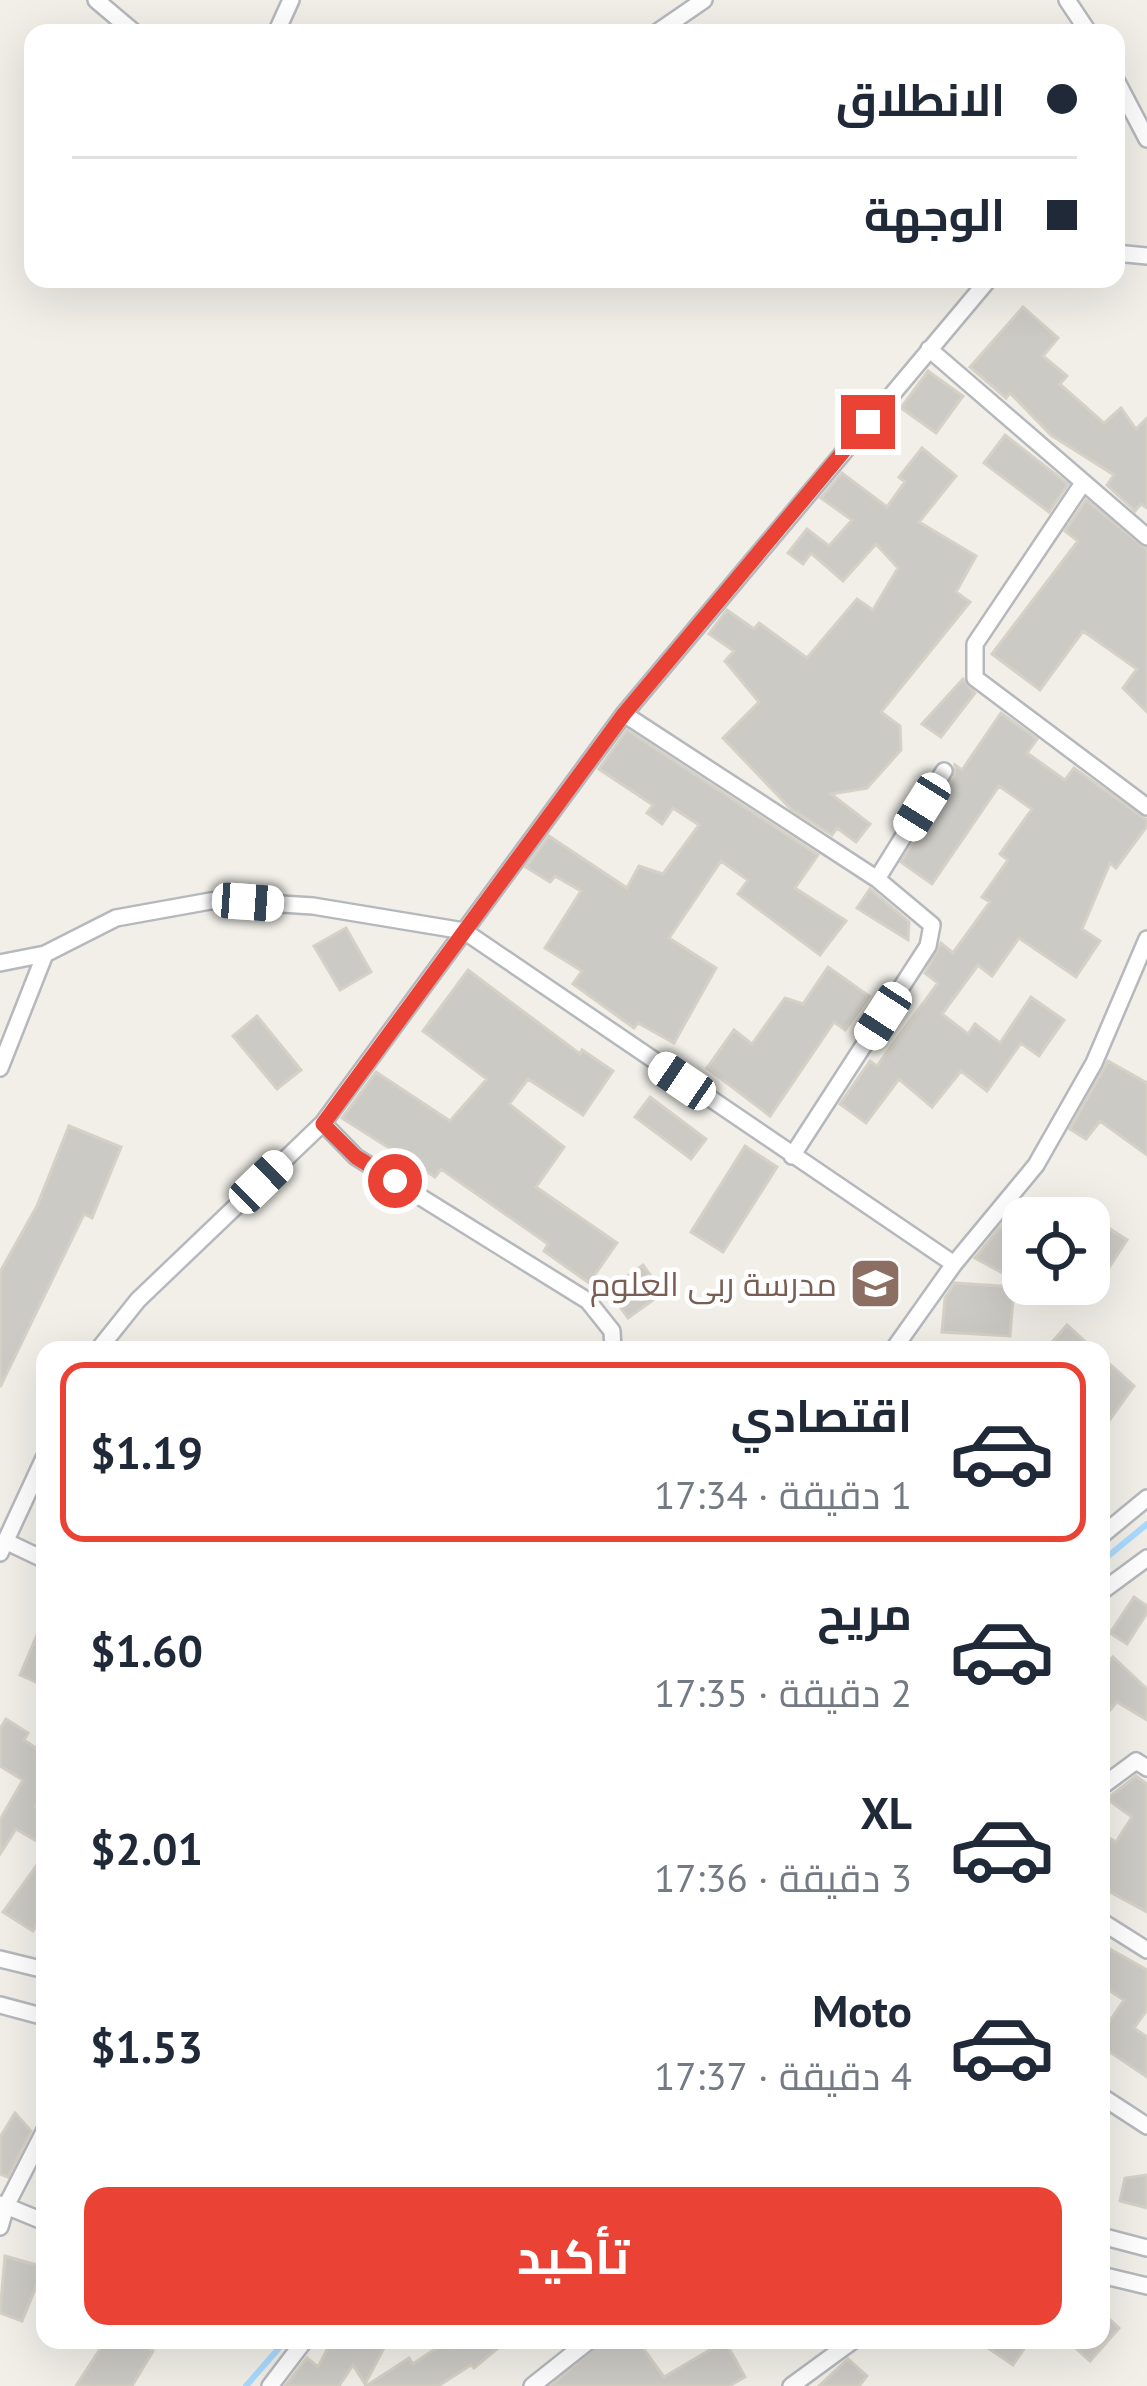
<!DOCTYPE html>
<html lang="ar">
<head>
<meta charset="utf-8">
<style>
  body { margin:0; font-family:"PT Sans",Cairo,sans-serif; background:#f2f2f3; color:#1f2937; direction:rtl; height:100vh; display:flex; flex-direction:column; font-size:45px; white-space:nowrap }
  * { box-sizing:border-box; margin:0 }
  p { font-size:39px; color:#747a83 }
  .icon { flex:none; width:66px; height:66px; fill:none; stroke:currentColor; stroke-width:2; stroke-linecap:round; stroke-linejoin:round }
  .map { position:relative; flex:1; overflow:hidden; direction:ltr }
  .drawer { position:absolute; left:36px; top:1341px; width:1074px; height:1008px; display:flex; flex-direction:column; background:#fff; border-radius:24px; box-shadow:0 12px 48px #0002; direction:rtl }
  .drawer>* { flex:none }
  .hud { position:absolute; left:24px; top:24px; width:1101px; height:264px; border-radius:24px; box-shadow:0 12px 48px #0002; direction:rtl; display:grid; align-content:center; height:264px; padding:0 48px; background:#fff }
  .buttons { position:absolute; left:1002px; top:1197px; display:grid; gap:24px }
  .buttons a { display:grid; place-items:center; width:108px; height:108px; border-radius:24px; background:#fff; box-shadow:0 12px 48px #0002; font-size:60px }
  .end { position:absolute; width:54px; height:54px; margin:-27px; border:15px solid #ea4335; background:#fff; box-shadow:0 0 0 6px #fff }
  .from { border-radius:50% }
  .car { position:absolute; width:36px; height:72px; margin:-36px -18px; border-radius:15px; box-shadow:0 0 9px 3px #0007; background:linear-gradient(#fff 24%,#345 0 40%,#fff 0 76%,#345 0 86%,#fff 0) }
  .hud b { display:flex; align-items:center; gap:42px; height:114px; font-size:45px }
  .hud b+b { border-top:3px solid #e0e1e3 }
  .hud i { width:30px; height:30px; background:#1f2937 }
  ul { padding:21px 0 0; list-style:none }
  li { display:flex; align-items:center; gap:36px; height:180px; margin:0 24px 18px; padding:0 24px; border:6px solid transparent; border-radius:24px }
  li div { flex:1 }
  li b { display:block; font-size:45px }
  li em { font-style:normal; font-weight:700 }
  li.on { border-color:#ea4335 }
  li>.icon { width:108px; height:108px; stroke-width:1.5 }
  .button { display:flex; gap:24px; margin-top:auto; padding:24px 48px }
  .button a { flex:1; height:138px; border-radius:24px; background:#ea4335; color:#fff; font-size:48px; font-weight:700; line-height:138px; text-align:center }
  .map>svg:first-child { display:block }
</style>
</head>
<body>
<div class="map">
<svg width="1147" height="2386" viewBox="0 0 1147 2386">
  <rect width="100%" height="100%" fill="#f1efe8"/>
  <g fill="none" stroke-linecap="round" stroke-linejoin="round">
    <path stroke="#aadaff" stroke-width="6" d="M1101,1562L1147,1524
      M246,2386L286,2340"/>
  </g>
  <path fill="#cccac5" stroke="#d6d1c6" stroke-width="3" d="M1023,307L1058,338L1043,356L1067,376L1060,384L1104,423L1121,408L1136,429L1147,418V508L1141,504L1135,511L1107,485L1114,475L1051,435L1010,393L1006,398L970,367Z
    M928,371L963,396L936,433L901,408Z
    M1005,435L1068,484L1049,512L984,463Z
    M922,448L956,476L919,522L976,556L956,592L970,602L881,712L900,726L901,750L867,788L831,794L870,824L856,842L837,828L832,835L791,809L723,738L759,702L725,661L734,651L709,634L727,610L754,629L759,623L807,658L857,599L873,610L898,568L876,544L843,581L811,553L803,564L788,553L807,529L829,546L852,520L821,498L842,473L887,507L905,482L899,477Z
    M1086,500L1147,549V712L1123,688L1137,669L1083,631L1040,690L992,654L1078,541L1065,531Z
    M963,679L975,693L941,737L922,724Z
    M1001,713L1037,739L1027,753L1065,780L1074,768L1147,820V826L1116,868L1110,863L1082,929L1100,941L1076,977L1019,938L992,976L978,965L942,1014L968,1034L975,1024L1000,1043L1031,997L1064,1020L1039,1056L1021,1043L987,1091L961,1071L932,1107L899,1079L866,1123L840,1104L870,1061L877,1066L938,983L925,973L941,943L953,953L990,902L982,897L1008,860L1000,854L1032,809L999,786L932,884L901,862L954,777L955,765L962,770Z
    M627,730L818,855L795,888L846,921L820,955L738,894L748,880L721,861L669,938L716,968L674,1043L638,1023L634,1028L573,984L582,971L545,948L581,891L555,876L550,882L526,867L549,836L627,888L639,866L663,874L699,825L673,808L662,824L647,813L653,805L599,769Z
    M870,889L909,922L908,940L857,908Z
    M346,928L371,972L340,990L314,946Z
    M828,967L869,996L845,1030L834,1022L770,1116L707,1068L734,1030L752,1044L785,998L803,1004Z
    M468,970L580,1054L582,1050L613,1071L583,1115L528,1079L509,1104L564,1147L536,1187L617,1243L589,1283L544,1251L548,1244L441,1169L435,1177L342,1118L376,1072L450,1121L487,1079L423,1031Z
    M257,1016L301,1070L277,1089L233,1036Z
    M1108,1061L1147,1083V1155L1100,1121L1086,1139L1070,1129Z
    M650,1097L706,1139L691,1159L635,1117Z
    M69,1126L121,1147L92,1218L84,1214L0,1387V1272L37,1206Z
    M745,1146L777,1167L723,1252L691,1232Z
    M1010,1215L1023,1222V1284L975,1258Z
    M1089,1215L1127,1240L1089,1298Z
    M643,1265L663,1293L628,1318L608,1290Z
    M955,1283L1014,1287L1010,1336L942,1332L945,1298Z
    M1067,1325L1076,1333L1094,1350H1045Z
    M1101,1356L1134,1386L1101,1432Z
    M1134,1597L1147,1606V1613L1127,1644L1110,1633Z
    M45,1616V1686L20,1675Z
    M1113,1657L1147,1689V1720L1117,1702L1110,1710L1101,1702V1670Z
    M6,1719L28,1733L24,1740L45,1754V1791L35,1806L45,1811V1846L16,1829L0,1854V1820L23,1780L0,1766V1729Z
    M1136,1776L1147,1784V1912L1101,1887V1833L1116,1842L1132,1817L1107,1799Z
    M45,1854V1913L33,1931L3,1912Z
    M1101,1944L1147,1970V2010L1134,2028L1147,2037V2077L1101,2046V2034L1124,2000L1101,1985Z
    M15,2113L31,2131L8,2177L0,2174V2137Z
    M1147,2175V2208L1120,2201L1125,2178Z
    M5,2256L44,2267L22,2321L0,2313Z
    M1101,2311L1119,2328L1090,2361L1067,2340H1101Z
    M106,2340H139L153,2351L132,2386H76Z
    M332,2340H368L384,2348L365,2384L353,2365L339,2386H285L307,2358L318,2367Z
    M460,2340H508L474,2368L471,2365L438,2386H366L409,2358L413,2364L447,2341L451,2348Z
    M602,2340H637L664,2377L725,2341L745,2377L729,2386H551Z
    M976,2340H1030L1013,2365Z
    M848,2359L867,2376L859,2386H819Z"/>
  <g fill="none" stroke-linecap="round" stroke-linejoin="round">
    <defs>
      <path id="street" d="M96,0L135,33
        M1067,0L1089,33
        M276,33L291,0
        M656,33L704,0
        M1116,80L1147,139
        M1116,253L1147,256
        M929,349L1147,537
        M1081,486L975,644V678L1147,807
        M624,714L877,879L932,925L928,946L792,1156
        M877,879L944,771
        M0,963L45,954
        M0,1068L45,954L116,918L216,900L313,906L464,931L954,1264
        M323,1123L356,1157L588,1301L612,1331L613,1350
        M98,1350L138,1300L323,1123L624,714L989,279
        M893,1350L954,1264L1036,1165L1094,1063L1147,939
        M1101,1536L1147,1498
        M5,1541L45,1560
        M0,1553L45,1456
        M1101,1592L1147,1558
        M1101,1787L1136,1761L1147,1768
        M1101,1921L1147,1950
        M0,1959L45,1970
        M0,2005L45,2017
        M1101,2096L1147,2126
        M45,2130L6,2206L45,2222
        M0,2204L6,2206L0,2227
        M1101,2236L1147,2248
        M1101,2275L1147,2286
        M270,2386L305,2340
        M532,2386L590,2340
        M791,2386L854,2340"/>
    </defs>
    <use href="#street" stroke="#b5b8bc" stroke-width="20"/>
    <use href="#street" stroke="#fff" stroke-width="15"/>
  </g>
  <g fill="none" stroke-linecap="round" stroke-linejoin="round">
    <path stroke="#ea4335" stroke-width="15" d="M395,1181L356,1157L323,1124L624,714L868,422"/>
  </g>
  <defs>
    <symbol id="school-square" viewBox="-11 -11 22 22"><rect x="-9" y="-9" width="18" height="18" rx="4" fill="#8d6e63" stroke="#fff"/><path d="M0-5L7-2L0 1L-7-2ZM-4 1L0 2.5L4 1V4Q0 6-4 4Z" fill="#fff"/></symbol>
  </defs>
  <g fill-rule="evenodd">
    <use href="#school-square" x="846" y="1254" width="59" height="59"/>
  </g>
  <g text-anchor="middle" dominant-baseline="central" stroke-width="9" stroke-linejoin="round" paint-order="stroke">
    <g font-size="33" fill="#785e54" stroke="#fff" text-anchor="end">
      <text x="837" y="1283">مدرسة ربى العلوم</text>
    </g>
  </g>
</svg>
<div class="buttons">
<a><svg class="icon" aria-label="locate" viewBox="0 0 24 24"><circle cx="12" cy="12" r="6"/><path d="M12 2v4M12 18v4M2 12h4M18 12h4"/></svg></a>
</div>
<i class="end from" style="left:395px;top:1181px"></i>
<i class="end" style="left:868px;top:422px"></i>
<i class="car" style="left:922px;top:807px;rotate:212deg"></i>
<i class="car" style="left:248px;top:902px;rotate:94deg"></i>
<i class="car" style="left:883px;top:1016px;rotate:213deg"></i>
<i class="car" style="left:682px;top:1081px;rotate:304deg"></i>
<i class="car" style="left:261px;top:1182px;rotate:46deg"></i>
<div class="hud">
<b><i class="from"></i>الانطلاق</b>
<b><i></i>الوجهة</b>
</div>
<section class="drawer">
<ul>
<li class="on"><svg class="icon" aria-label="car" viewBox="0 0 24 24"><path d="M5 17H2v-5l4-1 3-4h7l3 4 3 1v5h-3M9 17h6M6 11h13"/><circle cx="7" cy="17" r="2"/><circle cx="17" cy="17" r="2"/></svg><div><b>اقتصادي</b><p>1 دقيقة · 17:34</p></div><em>$1.19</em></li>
<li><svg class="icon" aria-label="car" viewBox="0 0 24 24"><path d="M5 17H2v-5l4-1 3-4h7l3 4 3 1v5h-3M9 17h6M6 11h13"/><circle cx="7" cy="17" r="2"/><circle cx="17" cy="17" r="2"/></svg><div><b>مريح</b><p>2 دقيقة · 17:35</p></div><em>$1.60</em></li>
<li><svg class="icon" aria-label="car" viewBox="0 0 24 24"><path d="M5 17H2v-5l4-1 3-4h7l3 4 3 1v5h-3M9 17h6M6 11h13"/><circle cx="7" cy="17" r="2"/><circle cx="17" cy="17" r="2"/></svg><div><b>XL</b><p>3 دقيقة · 17:36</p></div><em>$2.01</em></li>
<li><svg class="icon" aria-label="car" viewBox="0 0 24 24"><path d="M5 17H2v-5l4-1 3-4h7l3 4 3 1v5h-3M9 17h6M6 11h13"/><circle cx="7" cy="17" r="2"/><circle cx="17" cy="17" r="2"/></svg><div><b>Moto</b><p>4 دقيقة · 17:37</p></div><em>$1.53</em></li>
</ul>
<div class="button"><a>تأكيد</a></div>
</section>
</div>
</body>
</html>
